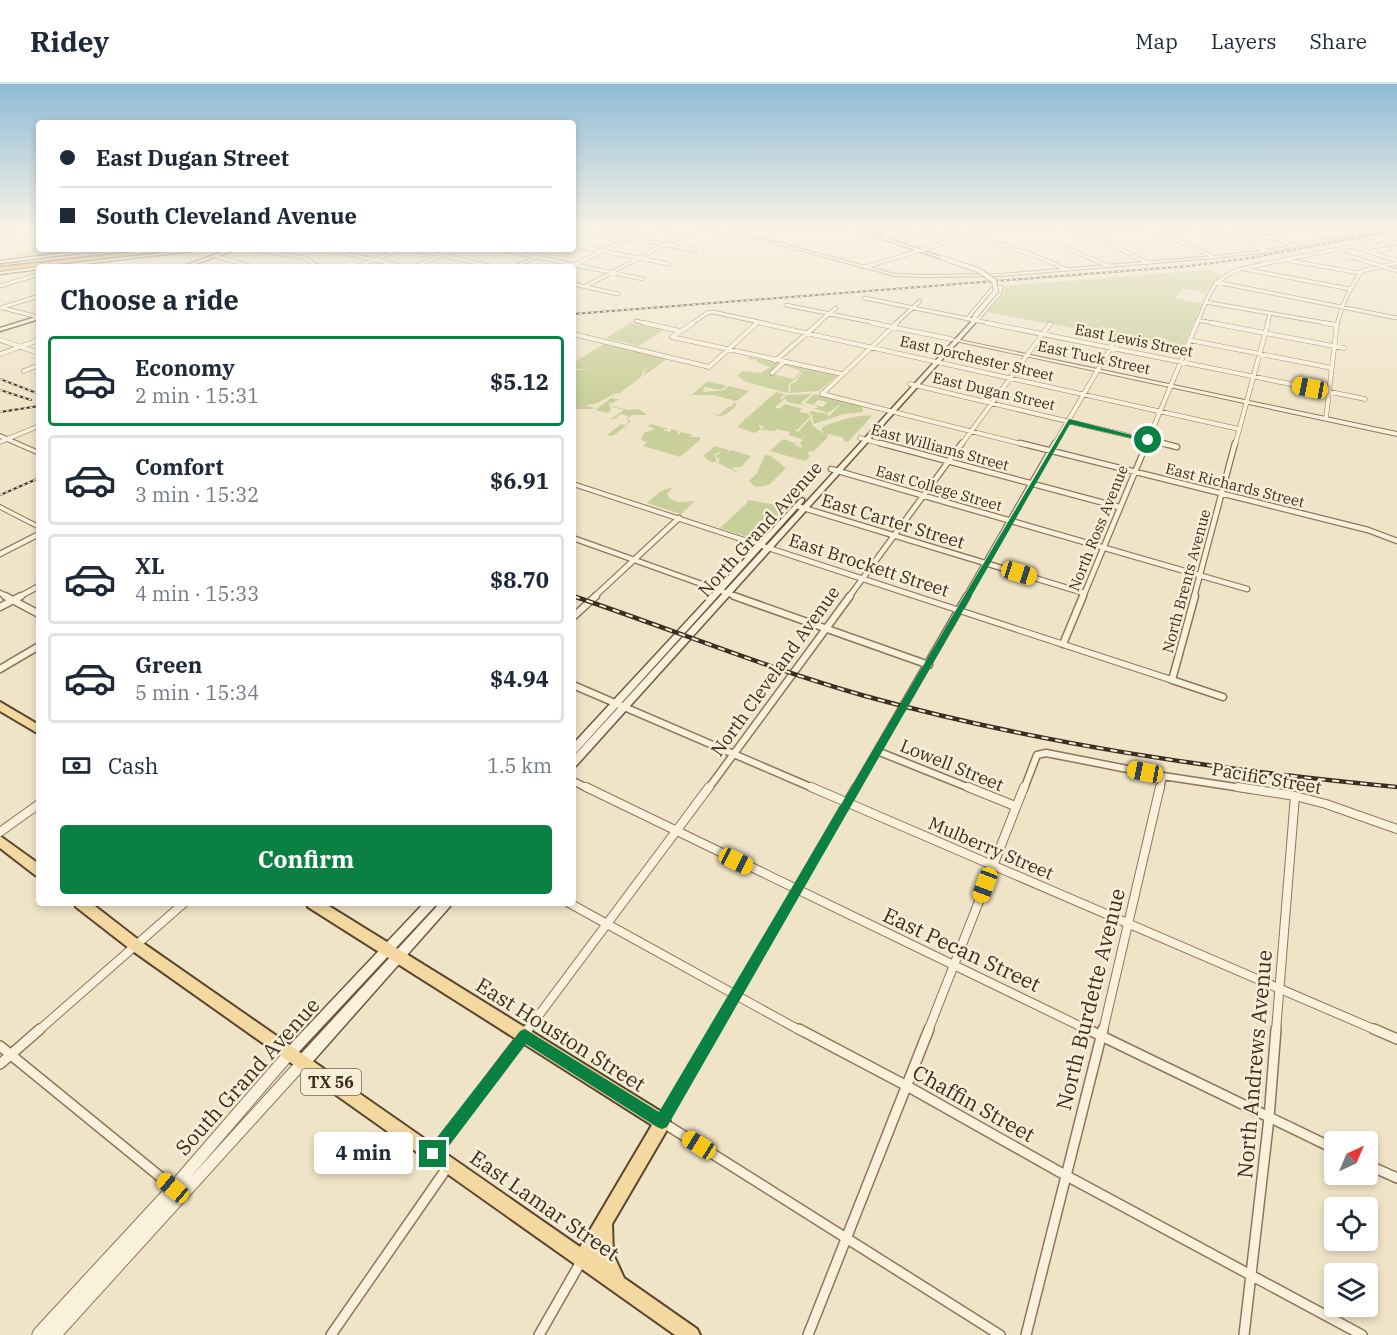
<!DOCTYPE html>
<html lang="en">
<head>
<meta charset="utf-8">
<style>
  body { margin:0; font-family:"IBM Plex Serif",serif; background:#f2f2f3; color:#1f2937; height:100vh; display:flex; flex-direction:column; font-size:22px; white-space:nowrap }
  * { box-sizing:border-box; margin:0 }
  p { font-size:20px; color:#747a83 }
  .icon { flex:none; width:33px; height:33px; fill:none; stroke:currentColor; stroke-width:2; stroke-linecap:round; stroke-linejoin:round }
  .map { position:relative; flex:1; overflow:hidden }
  .panel { position:absolute; left:36px; top:180px; width:540px; height:642px; display:flex; flex-direction:column; background:#fff; border-radius:6px; box-shadow:0 3px 9px #0003 }
  .panel>* { flex:none }
  .hud { position:absolute; left:36px; top:36px; width:540px; height:132px; border-radius:6px; box-shadow:0 3px 9px #0003; display:grid; align-content:center; height:132px; padding:0 24px; background:#fff }
  .needle { width:39px; rotate:44deg }
  .fabs { position:absolute; left:1324px; top:1047px; display:grid; gap:12px }
  .fabs a { display:grid; place-items:center; width:54px; height:54px; border-radius:6px; background:#fff; box-shadow:0 3px 9px #0003; font-size:30px }
  .end { position:absolute; width:27px; height:27px; margin:-14px; border:8px solid #0b8043; background:#fff; box-shadow:0 0 0 3px #fff }
  .from { border-radius:50% }
  .bubble { position:absolute; height:42px; border-radius:6px; background:#fff; box-shadow:0 3px 9px #0003; font-size:20px; font-weight:700; line-height:42px; text-align:center }
  .car { position:absolute; width:18px; height:36px; margin:-18px -9px; border-radius:8px; box-shadow:0 0 4px 2px #0007; background:linear-gradient(#f5c518 24%,#345 0 40%,#f5c518 0 76%,#345 0 86%,#f5c518 0) }
  .hud b { display:flex; align-items:center; gap:21px; height:57px; font-size:22px }
  .hud b+b { border-top:2px solid #e0e1e3 }
  .hud i { width:15px; height:15px; background:#1f2937 }
  ul { padding:0; list-style:none }
  li { display:flex; align-items:center; gap:18px; height:90px; margin:0 12px 9px; padding:0 12px; border:3px solid #e0e1e3; border-radius:6px }
  li div { flex:1 }
  li b { display:block; font-size:22px }
  li em { font-style:normal; font-weight:700 }
  li.selected { border-color:#0b8043 }
  li>.icon { width:54px; height:54px; stroke-width:1.5 }
  h2 { padding:0 24px; font-size:27px; line-height:72px }
  .pay { display:flex; align-items:center; gap:15px; height:66px; padding:0 24px; font-size:22px }
  .pay p { margin-inline-start:auto }
  .button { display:flex; gap:12px; margin-top:auto; padding:12px 24px }
  .button a { flex:1; height:69px; border-radius:6px; background:#0b8043; color:#fff; font-size:24px; font-weight:700; line-height:69px; text-align:center }
  header { display:flex; align-items:center; gap:36px; box-sizing:border-box; height:84px; padding:0 30px; background:#fff; border-bottom:2px solid #e0e1e3 }
  header strong { font-size:28px }
  nav { display:flex; gap:33px; margin-inline-start:auto; font-size:21px }
  .map>svg:first-child { display:block }
</style>
</head>
<body>
<header>
<strong>Ridey</strong>
<nav><a>Map</a><a>Layers</a><a>Share</a></nav>
</header>
<div class="map">
<svg width="1397" height="1251" viewBox="0 0 1397 1251">
  <rect width="100%" height="100%" fill="#f0e4c8"/>
  <path fill="#c9cf9b" d="M39,159V165H100L11,176Z
    M1205,186L1222,190L1205,209L1182,204L1175,214L1202,220L1182,265L987,228L1004,209L1005,204L1002,202Z
    M630,239L663,246L639,262L606,254Z
    M605,259L667,275L643,292L645,289L643,288L652,282L642,287V292L620,309C607,310 603,320 586,321L594,324L592,325H574L573,286H588L573,284V279Z
    M749,273L769,277L768,279L770,277L779,279L770,289L793,295L801,287L783,281L805,282L838,291L819,307L788,309L791,307L790,301L798,296L797,295L806,284L788,302L789,306L787,309L746,298L737,291L743,287L761,289L770,283L756,278L758,276L748,275Z
    M708,297L727,302C718,309 713,303 704,303L703,308L724,306L729,302L749,307L743,312L739,309L742,313L735,318L736,322C728,329 722,336 712,329L719,331L728,323L734,322L732,321L736,317L714,311H691Z
    M776,308L785,310L780,314L782,316L786,311L812,310L800,319L806,322L788,318L785,315L775,323L779,325L785,320L803,325L798,327L809,330L810,333L797,346H794L798,348L810,335L813,342L824,350L821,345C827,338 865,329 872,332L848,358L843,356L844,354L834,351L830,354L833,350L827,351L828,353L814,367L807,368L810,372L805,377L770,367L783,355L795,359L799,357L794,361L803,364L800,359L805,351L800,356L799,354L788,351L790,348L777,345L775,347L761,346L764,343L758,340L761,345L755,349L737,343L747,333L751,336L748,333Z
    M814,310L836,315L835,317L838,315L875,325L862,322L863,328L844,330L814,340L812,333L815,330L811,332L810,327L828,330L827,334L843,318L828,329L813,324H818L815,321L823,323L827,318L818,316L813,321L805,319Z
    M615,311L612,315H619L611,320L612,322L628,326L639,325L647,331H631L628,335L631,338L613,352L607,351L621,340L626,341L629,339L627,336L628,332L621,330L614,335H611L624,326L612,323L611,318L609,320L611,326L607,329L595,326Z
    M651,340L669,345L663,346L670,348L671,345L679,347L677,350H680L681,348L693,351L690,353H700V356L680,373L643,362L647,358L641,356L644,349L655,345L648,342Z
    M715,362L729,366L727,369L731,366L751,372L741,383H734L732,385L737,387L736,388L718,379L720,376L715,372L722,368L714,370L717,378C712,378 707,378 704,371Z
    M765,371L771,372L786,384L769,401L755,403L749,397L757,389Z
    M673,403L667,410L670,415L678,418L695,417L681,430L647,419L661,407Z
    M747,416C760,418 776,420 788,425L760,457L720,444L747,419Z"/>
  <g fill="none" stroke-linecap="round" stroke-linejoin="round">
    <path stroke="#6f938a" stroke-width="1.5" d="M87,170L135,165
      M0,180L42,175"/>
    <defs>
      <path id="minor-far5" d="M1064,144L1094,152L1148,179
        M1150,144L1214,173
        M1196,144L1225,150L1267,167
        M1336,144L1397,159
        M591,147L695,166
        M0,148L21,144
        M884,154C894,151 905,146 915,146C959,146 1028,166 1067,186
        M1243,155L1270,153L1295,162
        M1056,160L1109,182
        M573,161L669,180
        M1352,162L1397,177
        M252,165L305,174L319,183
        M326,165L406,183
        M413,165L495,183
        M498,165L643,195
        M1370,168L1390,164
        M1343,171L1356,174H1347Z
        M215,172L254,183
        M1356,174L1397,187
        M1286,176L1359,189
        M574,181L649,144
        M356,183L401,165
        M413,183L457,165
        M865,183L945,159L966,144
        M1244,185L1350,205
        M1216,198L1397,234
        M573,200L618,210
        M0,202L39,190
        M586,202L677,154V148
        M864,214L994,240
        M1205,218L1332,240
        M786,221L880,240
        M0,224L39,212
        M3,224L38,233
        M967,235L994,203H1001L1000,209L976,237
        M1197,236L1219,240
        M636,237L650,240
        M691,240L707,229L713,228L768,240
        M755,240L758,238
        M817,240L836,224
        M895,240L920,217
        M1197,240C1208,213 1210,196 1240,185L1381,156
        M1267,240L1270,230
        M1337,240C1342,220 1350,203 1362,187L1397,179"/>
      <path id="minor-far4" d="M644,239L680,247
        M761,239L1239,345
        M872,239L951,255
        M987,239L1365,315
        M1212,239L1344,264
        M1323,239L1336,241
        M573,250L709,283L757,239
        M672,253L693,239
        M672,253L842,290
        M0,256L39,269
        M1189,256L1332,284
        M0,270L39,256
        M775,277L819,239
        M24,287L39,281
        M772,289L783,279
        M910,300L1168,361
        M822,310L1026,361
        M822,310L897,239
        M1326,334L1337,239
        M860,354L886,361
        M0,358L39,342
        M961,361L1050,240
        M1054,361L1117,253
        M1146,361L1197,239
        M1235,361L1268,239"/>
      <path id="minor-far3" d="M880,359L1119,423
        M1020,359L1368,446L1397,457
        M1162,359L1177,363
        M831,385L1247,505
        M797,422L1084,509
        M573,454L738,513
        M0,470L39,450
        M0,509L7,513
        M19,513L39,502
        M594,513L679,434
        M849,513L962,359
        M966,513L1055,359
        M1083,513L1147,359
        M1194,513L1235,359"/>
      <path id="minor-far2" d="M5,512L39,530
        M734,512L929,581
        M1195,512L1172,596L1223,613
        M0,523L21,512
        M573,533L596,512
        M1063,560L1083,512
        M0,585L39,562
        M573,601L815,705
        M877,667L972,705
        M573,697L589,705
        M708,705L850,512
        M855,705L967,512
        M1024,705L1037,671L1046,669L1163,692L1248,705
        M1160,705L1163,692"/>
      <path id="minor-far1" d="M586,703L1090,947
        M811,703L1378,947
        M968,703L1015,722
        M1238,703L1295,712L1326,720L1397,745
        M0,748L39,720
        M569,819L801,947
        M38,947L184,819
        M527,947L709,703
        M715,947L856,703
        M928,947L1024,703
        M1103,947L1160,703
        M1276,947L1295,712"/>
      <path id="minor" d="M716,945L662,1038L1000,1251
        M799,945L907,1002L1065,1091L1362,1251
        M1087,945L1335,1065
        M1374,945L1397,955
        M0,962L174,1104
        M0,980L40,945
        M434,1069L528,945
        M1368,1081L1397,1094
        M331,1251L449,1081
        M539,1251L582,1176
        M808,1251L929,945
        M1026,1251L1103,945
        M1244,1251L1269,1034L1276,945"/>
      <path id="tertiary" d="M595,144H599L573,157V155Z
        M648,144L677,147L708,144L743,149L895,190L922,191L1001,190L1214,172L1267,166L1382,144H1388L1267,168L1214,174L1001,192L922,193L895,192L743,151L708,146L677,149Z
        M550,165H555L517,183H512Z
        M950,254L1397,348V352L951,256H950Z
        M0,350L39,367V371L0,354Z
        M573,398L1175,594L1176,596L1172,599L1169,598L573,402Z
        M0,421L39,441V445L0,425Z
        M290,964L294,965L295,969L294,973L190,1094L299,974L303,973L307,974L308,978L307,982L63,1251H32L34,1246L169,1100L286,965Z"/>
      <path id="secondary" d="M851,144H856L945,174L942,175Z
        M99,165H111L0,179V177Z
        M196,165H209L57,183H43Z
        M231,165H237L187,183H181Z
        M39,183V185L0,190V188L39,183H40Z
        M973,231L977,232L975,239L576,682L573,683V673L971,238Z
        M39,232V235L0,247V244Z
        M802,414L804,415V417L576,669L573,670V660L800,415Z
        M424,819H437L435,822L294,973L290,975L286,973L284,969L286,965Z
        M440,819H453L308,983L303,984L298,983L297,978L298,973Z"/>
      <path id="primary" d="M0,618L39,641V650L0,627Z
        M0,752L39,780V792L35,791L0,764Z
        M75,819H91L140,857L580,1163L652,1041L308,823L307,819H324L668,1032L670,1038L668,1044L612,1140L613,1170L624,1194L697,1245L700,1251H675L130,865L76,823Z"/>
      <path id="motorway" d="M161,165H179L0,187V183Z"/>
    </defs>
    <use href="#minor-far5" stroke="#8d765c" stroke-width="4.5"/>
    <use href="#minor-far4" stroke="#8d765c" stroke-width="5"/>
    <use href="#minor-far3" stroke="#8d765c" stroke-width="7"/>
    <use href="#minor-far2" stroke="#8d765c" stroke-width="9"/>
    <use href="#minor-far1" stroke="#8d765c" stroke-width="10"/>
    <use href="#minor" stroke="#8d765c" stroke-width="12"/>
    <use href="#tertiary" stroke="#8d765c" stroke-width="2"/>
    <use href="#secondary" stroke="#6f573f" stroke-width="3"/>
    <use href="#primary" stroke="#5b4430" stroke-width="4"/>
    <use href="#motorway" stroke="#5b4430" stroke-width="3"/>
    <use href="#minor-far5" stroke="#faf1dc" stroke-width="3"/>
    <use href="#minor-far4" stroke="#faf1dc" stroke-width="4"/>
    <use href="#minor-far3" stroke="#faf1dc" stroke-width="4.5"/>
    <use href="#minor-far2" stroke="#faf1dc" stroke-width="6"/>
    <use href="#minor-far1" stroke="#faf1dc" stroke-width="8"/>
    <use href="#minor" stroke="#faf1dc" stroke-width="9"/>
    <use href="#tertiary" fill="#faf1dc" fill-rule="evenodd"/>
    <use href="#secondary" fill="#faf1dc" fill-rule="evenodd"/>
    <use href="#primary" fill="#f3d9a0" fill-rule="evenodd"/>
    <use href="#motorway" fill="#e0a458" fill-rule="evenodd"/>
    <defs>
      <path id="rail-far1" d="M573,230L1189,182L1250,174L1397,146
        M0,295L39,310
        M0,306L31,316
        M0,328L39,322
        M0,411L39,394
        M573,512L576,513"/>
      <path id="rail" d="M573,512C671,545 766,584 865,612C1039,660 1217,686 1397,703"/>
    </defs>
    <use href="#rail-far1" stroke="#3d2e20" stroke-width="2"/>
    <use href="#rail" stroke="#3d2e20" stroke-width="4.5"/>
    <use href="#rail-far1" stroke="#f7eed8" stroke-width="1.5" stroke-dasharray="3" stroke-linecap="butt"/>
    <use href="#rail" stroke="#f7eed8" stroke-width="2" stroke-dasharray="7" stroke-linecap="butt"/>
    <defs>
      <path id="secondary-bridge" d="M943,174L980,187L994,197L996,207L975,232"/>
    </defs>
    <use href="#secondary-bridge" stroke="#6f573f" stroke-width="6" stroke-linecap="butt"/>
    <use href="#secondary-bridge" stroke="#faf1dc" stroke-width="4.5"/>
  </g>
  <linearGradient id="sky" x2="0" y2="1"><stop stop-color="#8fbad6"/><stop offset="0.45" stop-color="#f8f3e6"/><stop offset="1" stop-color="#f8f3e6" stop-opacity="0"/></linearGradient>
  <rect width="1397" height="319" fill="url(#sky)"/>
  <path fill="#0b8043" d="M1069,335L1151,356L1148,358L1070,340L667,1043L662,1045L657,1043L526,960L439,1075L433,1077L428,1075L426,1070L428,1065L520,947L525,945L659,1028Z"/>
  <g text-anchor="middle" dominant-baseline="central" stroke-width="5" stroke-linejoin="round" paint-order="stroke">
    <g font-size="15" fill="#3d2e20" stroke="#f7eed8">
      <text transform="translate(1134 256) rotate(11)">East Lewis Street</text>
      <text transform="translate(1094 273) rotate(12)">East Tuck Street</text>
      <text transform="translate(977 274) rotate(13)">East Dorchester Street</text>
      <text transform="translate(994 307) rotate(13)">East Dugan Street</text>
      <text transform="translate(940 363) rotate(15)">East Williams Street</text>
      <text transform="translate(1235 401) rotate(14)">East Richards Street</text>
      <text transform="translate(939 404) rotate(16)">East College Street</text>
      <text transform="translate(1098 444) rotate(-68)">North Ross Avenue</text>
      <text transform="translate(1186 497) rotate(-75)">North Brents Avenue</text>
    </g>
    <rect fill="#f7eed8" stroke="#756857" stroke-width="1.5" x="301" y="985" width="60" height="26" rx="4.5"/>
    <g font-size="16" font-weight="bold" fill="#3d2e20">
      <text x="331" y="998">TX 56</text>
    </g>
    <g font-size="18" fill="#3d2e20" stroke="#f7eed8">
      <text transform="translate(893 437) rotate(17)">East Carter Street</text>
      <text transform="translate(760 445) rotate(-48)">North Grand Avenue</text>
      <text transform="translate(869 481) rotate(18)">East Brockett Street</text>
      <text transform="translate(775 587) rotate(-54)">North Cleveland Avenue</text>
      <text transform="translate(952 681) rotate(22)">Lowell Street</text>
      <text transform="translate(1267 694) rotate(10)">Pacific Street</text>
      <text transform="translate(991 764) rotate(23)">Mulberry Street</text>
    </g>
    <g font-size="21" fill="#3d2e20" stroke="#f7eed8">
      <text transform="translate(962 865) rotate(25)">East Pecan Street</text>
      <text transform="translate(1090 915) rotate(-76)">North Burdette Avenue</text>
      <text transform="translate(561 950) rotate(32)">East Houston Street</text>
      <text transform="translate(1254 980) rotate(-85)">North Andrews Avenue</text>
      <text transform="translate(247 992) rotate(-48)">South Grand Avenue</text>
      <text transform="translate(974 1019) rotate(29)">Chaffin Street</text>
      <text transform="translate(545 1121) rotate(35)">East Lamar Street</text>
    </g>
  </g>
</svg>
<div class="fabs">
<a><svg class="needle" viewBox="-14 -14 28 28"><path d="M0-13l5 13h-10z" fill="#e53935"/><path d="M0 13l5-13h-10z" fill="#747a83"/></svg></a>
<a><svg class="icon" aria-label="locate" viewBox="0 0 24 24"><circle cx="12" cy="12" r="6"/><path d="M12 2v4M12 18v4M2 12h4M18 12h4"/></svg></a>
<a><svg class="icon" aria-label="layers" viewBox="0 0 24 24"><path d="M12 4l9 5-9 5-9-5zM3 14l9 5 9-5"/></svg></a>
</div>
<i class="end from" style="left:1148px;top:356px"></i>
<i class="end" style="left:433px;top:1070px"></i>
<div class="bubble" style="left:314px;top:1048px;width:99px">4 min</div>
<i class="car" style="left:1310px;top:304px;rotate:281deg"></i>
<i class="car" style="left:1019px;top:489px;rotate:107deg"></i>
<i class="car" style="left:1145px;top:688px;rotate:281deg"></i>
<i class="car" style="left:736px;top:777px;rotate:116deg"></i>
<i class="car" style="left:985px;top:801px;rotate:201deg"></i>
<i class="car" style="left:699px;top:1061px;rotate:302deg"></i>
<i class="car" style="left:173px;top:1104px;rotate:310deg"></i>
<div class="hud">
<b><i class="from"></i>East Dugan Street</b>
<b><i></i>South Cleveland Avenue</b>
</div>
<section class="panel">
<h2>Choose a ride</h2>
<ul>
<li class="selected"><svg class="icon" aria-label="car" viewBox="0 0 24 24"><path d="M5 17H2v-5l4-1 3-4h7l3 4 3 1v5h-3M9 17h6M6 11h13"/><circle cx="7" cy="17" r="2"/><circle cx="17" cy="17" r="2"/></svg><div><b>Economy</b><p>2 min · 15:31</p></div><em>$5.12</em></li>
<li><svg class="icon" aria-label="car" viewBox="0 0 24 24"><path d="M5 17H2v-5l4-1 3-4h7l3 4 3 1v5h-3M9 17h6M6 11h13"/><circle cx="7" cy="17" r="2"/><circle cx="17" cy="17" r="2"/></svg><div><b>Comfort</b><p>3 min · 15:32</p></div><em>$6.91</em></li>
<li><svg class="icon" aria-label="car" viewBox="0 0 24 24"><path d="M5 17H2v-5l4-1 3-4h7l3 4 3 1v5h-3M9 17h6M6 11h13"/><circle cx="7" cy="17" r="2"/><circle cx="17" cy="17" r="2"/></svg><div><b>XL</b><p>4 min · 15:33</p></div><em>$8.70</em></li>
<li><svg class="icon" aria-label="car" viewBox="0 0 24 24"><path d="M5 17H2v-5l4-1 3-4h7l3 4 3 1v5h-3M9 17h6M6 11h13"/><circle cx="7" cy="17" r="2"/><circle cx="17" cy="17" r="2"/></svg><div><b>Green</b><p>5 min · 15:34</p></div><em>$4.94</em></li>
</ul>
<div class="pay"><svg class="icon" aria-label="cash" viewBox="0 0 24 24"><path d="M3 7h18v10H3z"/><circle cx="12" cy="12" r="2"/></svg>Cash<p>1.5 km</p></div>
<div class="button"><a>Confirm</a></div>
</section>
</div>
</body>
</html>
